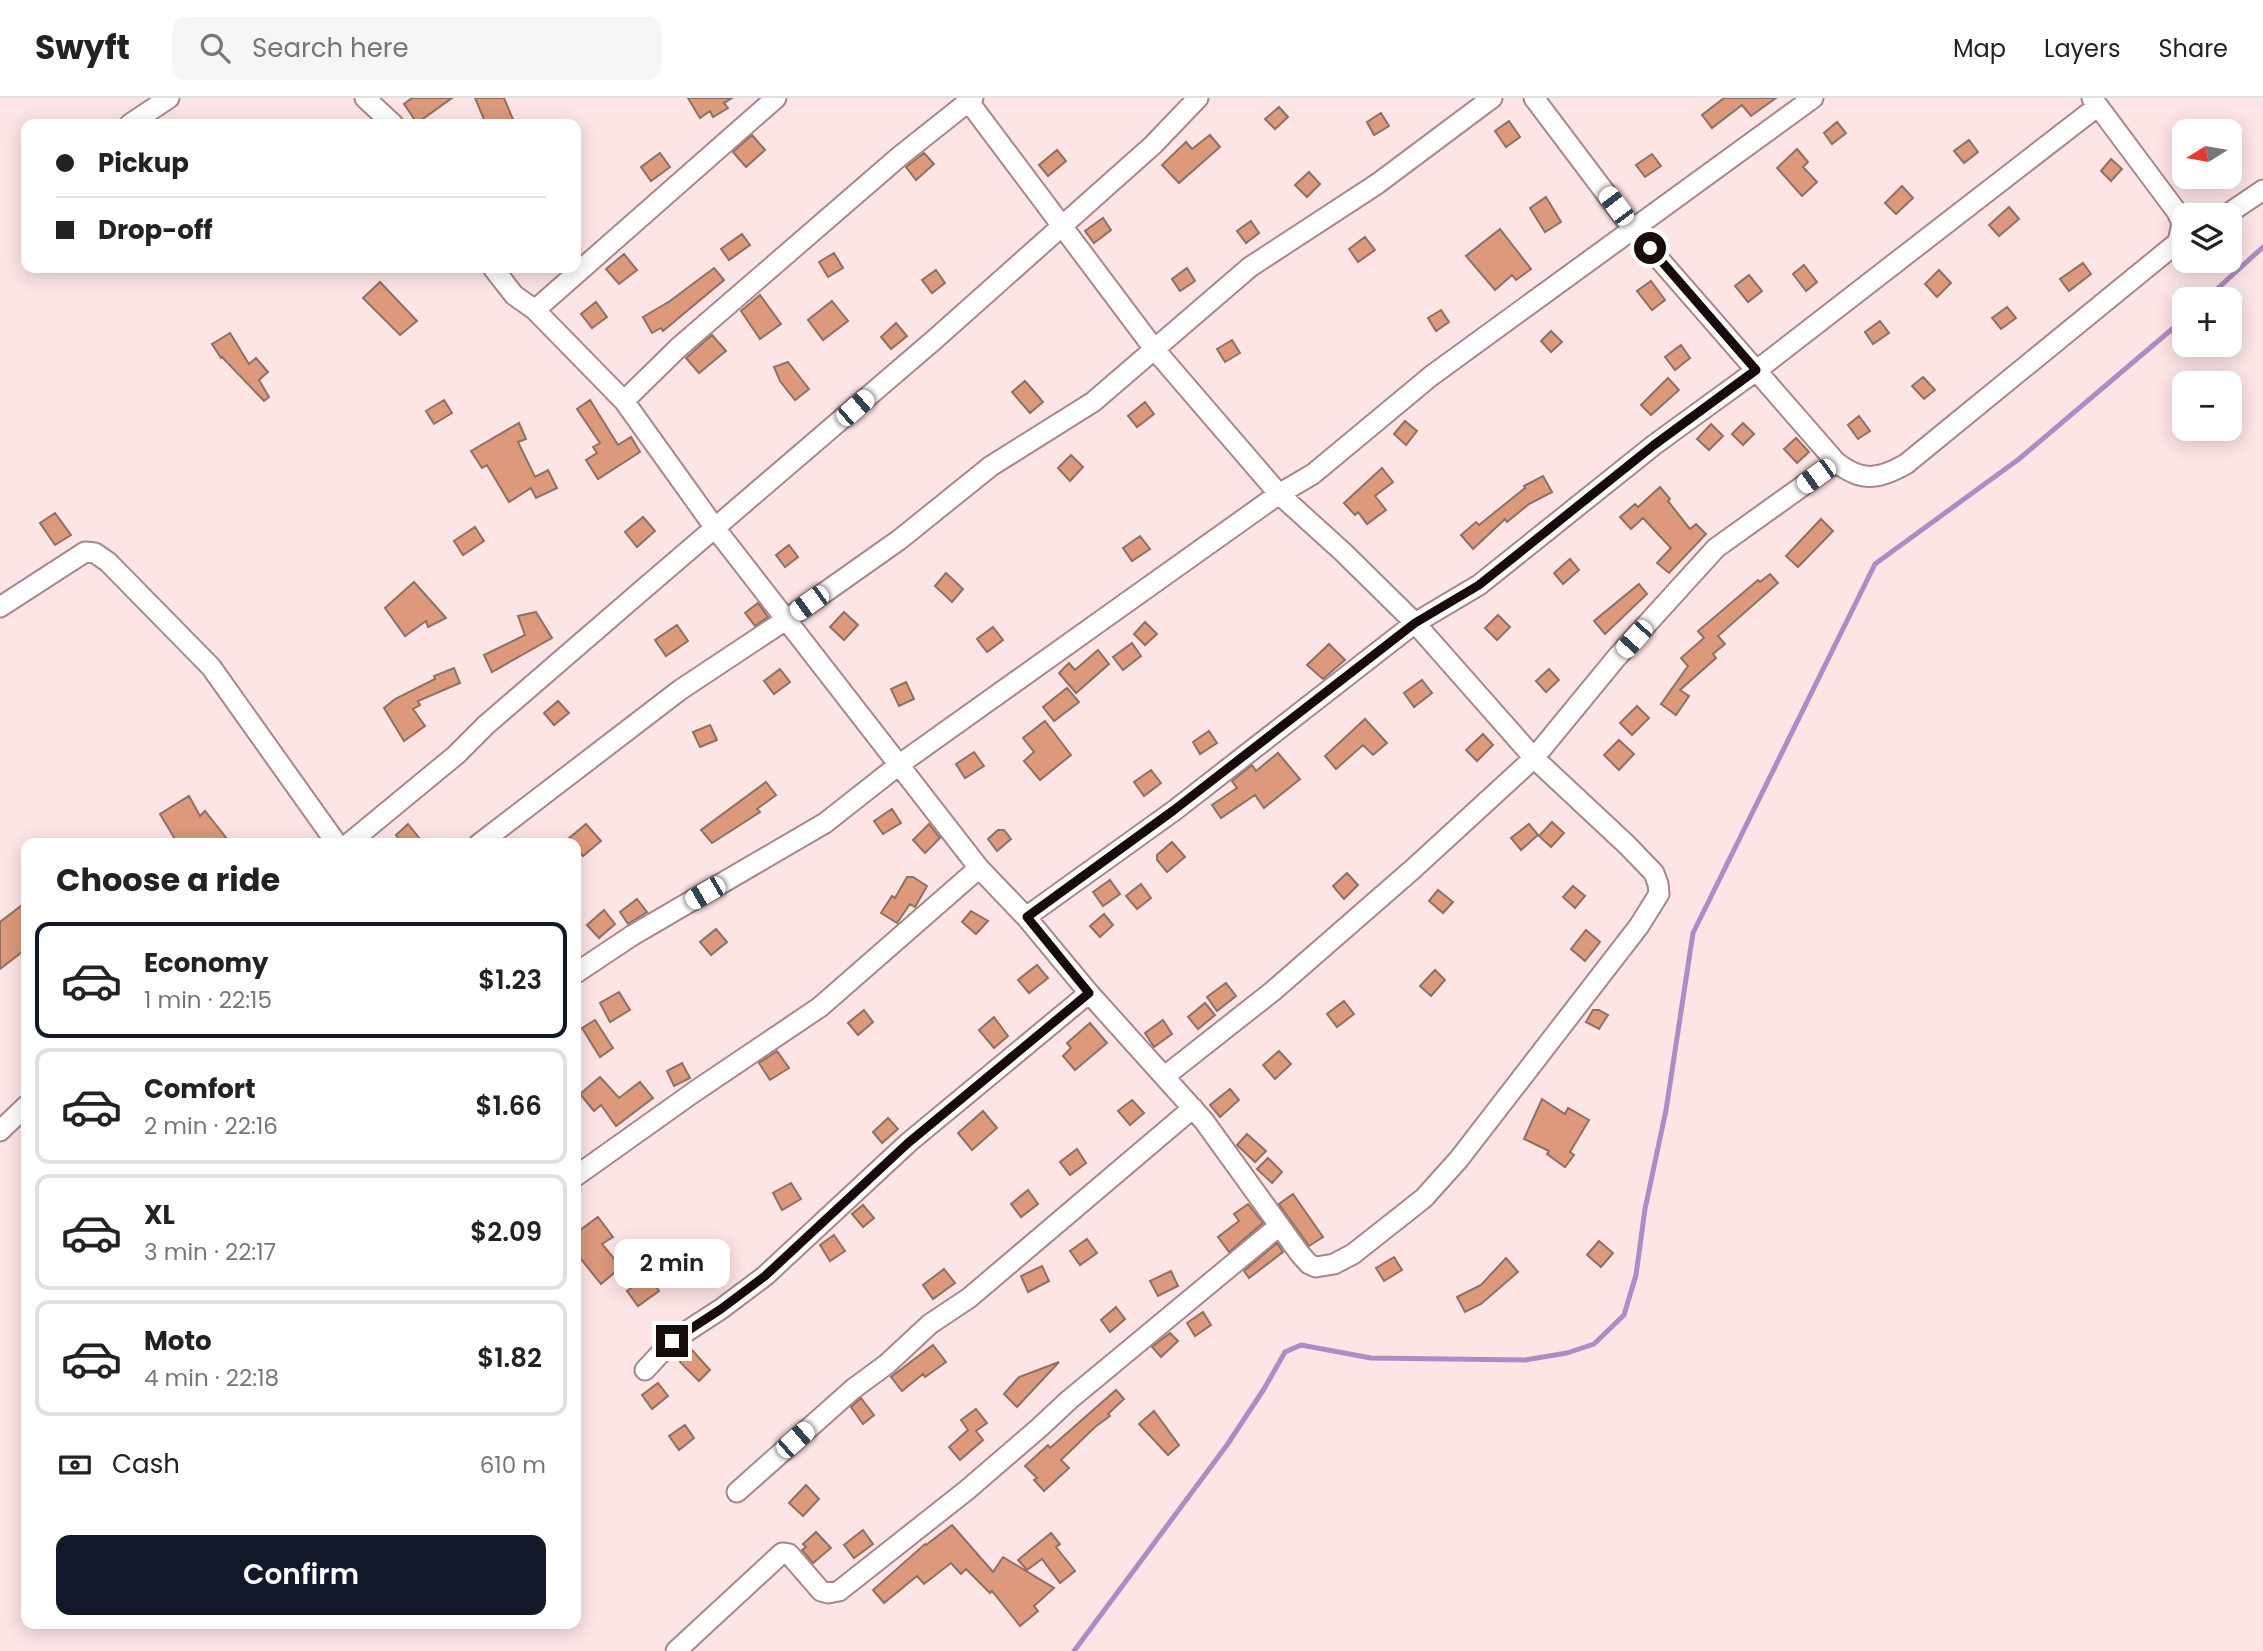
<!DOCTYPE html>
<html lang="en">
<head>
<meta charset="utf-8">
<style>
  body { margin:0; font-family:Poppins,sans-serif; background:#f6f6f6; color:#222; height:100vh; display:flex; flex-direction:column; font-size:26px; white-space:nowrap }
  * { box-sizing:border-box; margin:0 }
  p { font-size:23px; color:#767676 }
  .icon { flex:none; width:38px; height:38px; fill:none; stroke:currentColor; stroke-width:2; stroke-linecap:round; stroke-linejoin:round }
  .map { position:relative; flex:1; overflow:hidden }
  .side { position:absolute; left:21px; top:740px; width:560px; height:791px; display:flex; flex-direction:column; background:#fff; border-radius:14px; box-shadow:0 4px 18px #0003 }
  .side>* { flex:none }
  .hud { position:absolute; left:21px; top:21px; width:560px; height:154px; border-radius:14px; box-shadow:0 4px 18px #0003; display:grid; align-content:center; height:154px; padding:0 35px; background:#fff }
  .needle { width:46px; rotate:259deg }
  .controls { position:absolute; left:2172px; top:21px; display:grid; gap:14px }
  .controls a { display:grid; place-items:center; width:70px; height:70px; border-radius:14px; background:#fff; box-shadow:0 4px 18px #0003; font-size:35px }
  .end { position:absolute; width:32px; height:32px; margin:-16px; border:9px solid #170b0c; background:#fff; box-shadow:0 0 0 4px #fff }
  .from { border-radius:50% }
  .bubble { position:absolute; height:49px; border-radius:14px; background:#fff; box-shadow:0 4px 18px #0003; font-size:23px; font-weight:600; line-height:49px; text-align:center }
  .car { position:absolute; width:21px; height:42px; margin:-21px -10px; border-radius:9px; box-shadow:0 0 5px 2px #0007; background:linear-gradient(#fff 24%,#345 0 40%,#fff 0 76%,#345 0 86%,#fff 0) }
  .hud b { display:flex; align-items:center; gap:24px; height:66px; font-size:26px }
  .hud b+b { border-top:2px solid #e0e0e0 }
  .hud i { width:18px; height:18px; background:#222 }
  ul { padding:0; list-style:none }
  li { display:flex; align-items:center; gap:21px; height:116px; margin:0 14px 10px; padding:0 21px; border:4px solid #e0e0e0; border-radius:14px }
  li div { flex:1 }
  li b { display:block; font-size:26px }
  li em { font-style:normal; font-weight:600 }
  li.active { border-color:#111827 }
  li>.icon { width:63px; height:63px; stroke-width:1.5 }
  h2 { padding:0 35px; font-size:32px; line-height:84px }
  .pay { display:flex; align-items:center; gap:18px; height:77px; padding:0 35px; font-size:26px }
  .pay p { margin-inline-start:auto }
  .button { display:flex; gap:14px; margin-top:auto; padding:14px 35px }
  .button a { flex:1; height:80px; border-radius:14px; background:#111827; color:#fff; font-size:28px; font-weight:600; line-height:80px; text-align:center }
  header { display:flex; align-items:center; gap:42px; box-sizing:border-box; height:98px; padding:0 35px; background:#fff; border-bottom:2px solid #e0e0e0 }
  header strong { font-size:33px }
  nav { display:flex; gap:38px; margin-inline-start:auto; font-size:24px }
  .search { width:490px; height:63px; background:#f6f6f6; display:flex; align-items:center; gap:18px; box-sizing:border-box; padding:0 24px; border-radius:14px; color:#767676; font-size:26px }
  .map>svg:first-child { display:block }
</style>
</head>
<body>
<header>
<strong>Swyft</strong>
<div class="search"><svg class="icon" aria-label="search" viewBox="0 0 24 24"><circle cx="10" cy="10" r="6"/><path d="M15 15l6 6"/></svg>Search here</div>
<nav><a>Map</a><a>Layers</a><a>Share</a></nav>
</header>
<div class="map">
<svg width="2263" height="1553" viewBox="0 0 2263 1553">
  <rect width="100%" height="100%" fill="#fde5e6"/>
  <g fill="none" stroke-linecap="round" stroke-linejoin="round">
    <path stroke="#ae8bc4" stroke-width="5" d="M2206,201L2263,149
      M1074,1553L1227,1347L1264,1291L1285,1254L1301,1247L1371,1260L1525,1262L1567,1255L1594,1246L1624,1217L1636,1177L1645,1111L1666,1012L1693,835L1875,466L2019,361L2184,221"/>
  </g>
  <path fill="#dc997c" stroke="#8f7063" stroke-width="2" d="M412,0H452L417,25L404,6Z
    M475,0H504L515,26H486Z
    M688,0H732L724,5L728,10L713,19L710,13L700,20Z
    M1724,0H1776L1751,18L1742,7L1712,30L1702,17Z
    M1279,9L1288,19L1275,31L1265,21Z
    M1381,15L1389,28L1374,37L1367,24Z
    M1509,23L1520,39L1506,49L1495,33Z
    M1837,24L1846,35L1832,46L1824,35Z
    M752,37L765,52L746,69L733,54Z
    M1210,37L1220,49L1179,85L1162,67L1186,44L1192,51Z
    M1969,42L1978,54L1964,65L1954,53Z
    M1797,51L1808,64L1803,69L1817,84L1802,98L1777,70Z
    M1057,52L1066,63L1048,78L1039,67Z
    M660,55L670,69L651,83L641,69Z
    M924,55L934,66L916,82L906,69Z
    M1652,56L1661,68L1645,79L1636,67Z
    M2111,61L2122,71L2111,83L2101,73Z
    M1309,74L1320,86L1307,99L1295,87Z
    M1902,88L1913,100L1896,116L1885,105Z
    M1546,99L1561,124L1545,134L1530,110Z
    M2009,109L2019,121L1999,138L1989,127Z
    M1103,120L1111,132L1094,145L1085,133Z
    M1251,123L1259,135L1246,145L1237,133Z
    M1500,131L1531,171L1516,182L1512,177L1495,192L1466,158Z
    M742,136L750,147L729,162L721,151Z
    M1365,139L1375,152L1358,164L1349,151Z
    M834,155L843,170L828,179L819,164Z
    M624,156L637,172L619,186L606,171Z
    M2083,165L2091,176L2069,193L2060,181Z
    M1804,167L1817,184L1806,193L1793,176Z
    M714,170L724,182L663,233L661,230L652,235L643,219L670,203Z
    M1187,170L1195,183L1180,193L1172,181Z
    M936,172L945,185L932,195L922,182Z
    M1939,172L1951,185L1937,199L1925,186Z
    M1749,177L1762,193L1748,204L1735,188Z
    M1651,183L1665,202L1652,212L1637,193Z
    M380,184L417,223L400,237L363,200Z
    M760,197L781,226L760,241L741,213Z
    M832,203L848,223L823,242L808,222Z
    M596,204L607,219L592,230L581,216Z
    M2007,209L2016,220L2001,231L1992,220Z
    M1441,212L1449,224L1436,233L1428,220Z
    M1880,223L1889,235L1873,246L1865,234Z
    M896,225L907,238L891,251L881,239Z
    M1551,233L1562,244L1551,254L1541,243Z
    M230,235L249,266L256,260L268,274L259,282L269,299L264,303L222,259L221,260L212,246Z
    M712,237L726,253L699,275L686,260Z
    M1232,242L1240,255L1225,264L1217,251Z
    M1681,247L1690,260L1675,272L1665,259Z
    M788,264L809,291L795,302L780,283L774,269Z
    M1923,279L1935,292L1924,301L1912,288Z
    M1668,280L1679,292L1651,317L1641,307Z
    M1025,283L1043,304L1030,315L1012,294Z
    M444,302L452,315L434,326L426,313Z
    M590,302L618,347L631,339L640,354L598,381L586,362L597,355L593,349L600,345L577,311Z
    M1145,304L1154,316L1137,329L1128,318Z
    M1859,318L1870,333L1858,341L1848,327Z
    M1405,323L1417,333L1406,347L1394,336Z
    M519,325L526,341L518,344L535,379L548,372L557,390L536,400L531,390L509,404L487,367L482,370L471,353Z
    M1743,325L1754,336L1743,347L1732,336Z
    M1711,326L1723,338L1709,352L1697,341Z
    M1796,340L1809,354L1797,365L1784,351Z
    M1071,357L1083,369L1070,383L1058,370Z
    M1382,370L1393,384L1375,398L1386,412L1367,426L1358,414L1355,417L1344,405Z
    M1543,378L1552,394L1529,406L1507,424L1505,421L1473,451L1461,437L1476,424L1479,427L1525,390L1524,388Z
    M1660,389L1670,401L1668,403L1690,431L1696,426L1706,436L1669,475L1657,465L1671,450L1643,420L1631,431L1620,419L1635,406L1638,409Z
    M55,415L71,437L55,447L40,425Z
    M643,419L655,433L637,449L625,434Z
    M1821,421L1833,433L1798,469L1786,458Z
    M475,429L484,443L463,457L454,443Z
    M1140,438L1150,451L1132,463L1123,450Z
    M789,447L798,459L785,469L776,457Z
    M1570,461L1579,472L1563,486L1554,475Z
    M946,475L963,491L952,504L935,488Z
    M1770,476L1778,485L1718,538L1725,546L1713,556L1716,560L1680,592L1689,598L1676,617L1661,606L1688,568L1681,560L1704,540L1698,533L1758,482L1760,484Z
    M414,484L446,520L428,529L426,523L405,538L385,510Z
    M1639,486L1647,496L1605,536L1594,523Z
    M758,505L768,519L755,528L745,515Z
    M536,514L552,540L492,574L484,557L525,537L518,518Z
    M844,514L858,527L844,542L830,529Z
    M1498,517L1510,529L1497,542L1485,530Z
    M1145,524L1157,536L1145,547L1134,536Z
    M677,527L688,543L666,558L655,542Z
    M993,529L1003,542L987,554L977,541Z
    M1132,545L1141,558L1123,572L1113,559Z
    M1329,546L1345,562L1323,581L1307,567Z
    M1098,552L1109,566L1076,595L1059,575L1069,565L1075,572Z
    M454,570L460,585L418,603L420,607L413,611L425,628L404,643L384,610L395,601L435,581L434,578Z
    M780,571L790,584L774,596L764,583Z
    M1549,571L1559,582L1546,594L1536,583Z
    M1422,582L1432,595L1414,609L1404,595Z
    M906,584L914,601L899,608L891,591Z
    M1067,590L1079,604L1054,623L1043,609Z
    M558,603L569,615L554,627L544,615Z
    M1637,608L1649,620L1632,637L1620,625Z
    M1365,621L1387,645L1373,657L1363,647L1336,671L1325,658Z
    M1045,623L1071,657L1040,682L1024,663L1034,654L1023,640Z
    M710,627L717,642L700,649L693,634Z
    M1209,633L1217,645L1200,656L1193,644Z
    M1483,636L1493,647L1477,663L1466,652Z
    M1619,642L1634,656L1619,672L1604,657Z
    M974,654L984,668L965,680L956,666Z
    M1278,655L1300,681L1264,710L1255,697L1221,720L1212,707L1237,690L1232,683L1252,667L1256,673Z
    M1151,672L1161,685L1144,698L1134,684Z
    M766,684L776,697L757,711L760,714L712,745L701,732Z
    M189,698L200,718L205,713L231,746H178L160,716Z
    M892,711L901,725L883,736L874,723Z
    M1552,724L1564,735L1551,749L1539,738Z
    M408,726L424,746H403L396,737Z
    M586,726L601,743L583,758L576,749V746H572L568,741Z
    M929,726L940,740L925,755L913,742Z
    M1529,726L1538,737L1521,752L1511,740Z
    M998,732H1004L1011,741L997,753L988,741Z
    M1172,744L1185,759L1167,774L1157,762V757Z
    M1347,775L1358,787L1344,801L1333,788Z
    M907,779H913L927,788L915,809L910,806L897,825L881,815L892,798L895,800Z
    M1110,782L1120,796L1103,808L1093,794Z
    M1141,786L1151,800L1137,811L1126,798Z
    M1573,788L1585,798L1575,810L1563,799Z
    M1438,792L1453,804L1443,815L1429,803Z
    M637,801L647,814L628,826L620,814Z
    M26,804V851L0,871V824Z
    M604,812L615,826L599,840L587,827Z
    M971,813L988,823L976,836L962,824Z
    M1104,816L1113,827L1100,839L1090,828Z
    M716,831L727,844L711,857L700,844Z
    M1586,832L1600,844L1585,863L1571,851Z
    M1037,867L1048,880L1029,895L1018,882Z
    M1435,872L1445,882L1431,898L1420,888Z
    M1226,885L1236,898L1217,913L1207,899Z
    M619,894L630,912L610,924L600,905Z
    M1344,903L1354,916L1337,929L1327,916Z
    M1205,905L1215,917L1198,931L1188,919Z
    M864,912L873,924L858,937L848,925Z
    M1593,912H1599L1608,917L1599,931L1586,924Z
    M994,919L1008,938L994,950L979,932Z
    M595,922L613,950L600,959L582,930Z
    M1163,922L1172,936L1154,949L1145,935Z
    M1090,925L1107,945L1075,972L1063,958L1071,950L1067,945Z
    M777,953L789,970L770,982L759,965Z
    M1279,953L1291,966L1275,981L1263,967Z
    M682,965L690,980L674,988L667,973Z
    M600,979L619,1000L640,984L653,1000L616,1028L601,1007L594,1013L580,996Z
    M1230,991L1239,1002L1220,1019L1210,1007Z
    M1542,1001L1565,1016L1568,1010L1589,1022L1570,1054L1574,1057L1565,1069L1547,1056L1549,1053L1524,1041Z
    M1132,1002L1144,1015L1130,1027L1118,1013Z
    M983,1013L997,1030L972,1052L958,1035Z
    M888,1020L898,1031L882,1045L873,1034Z
    M1247,1036L1266,1053L1255,1064L1237,1047Z
    M1077,1051L1086,1065L1070,1077L1060,1064Z
    M1268,1060L1282,1074L1272,1085L1257,1071Z
    M791,1085L801,1101L782,1112L773,1095Z
    M1028,1092L1038,1106L1021,1119L1011,1106Z
    M1293,1096L1323,1139L1309,1148L1279,1106Z
    M1248,1106L1263,1125L1229,1154L1218,1139L1239,1123L1234,1116Z
    M863,1107L874,1120L863,1129L852,1116Z
    M598,1119L613,1139L602,1146L621,1169L601,1186L576,1155V1135Z
    M834,1137L845,1153L830,1163L820,1147Z
    M1087,1141L1097,1155L1080,1167L1070,1153Z
    M1599,1143L1613,1155L1601,1169L1587,1157Z
    M1277,1145L1283,1154L1249,1180L1244,1173Z
    M1394,1159L1402,1172L1384,1183L1376,1170Z
    M1506,1160L1518,1174L1481,1206L1465,1214L1457,1199L1481,1187Z
    M1042,1168L1049,1183L1028,1194L1021,1178Z
    M944,1171L955,1185L933,1201L923,1187Z
    M1171,1173L1178,1188L1158,1198L1150,1183Z
    M649,1178L659,1193L638,1208L627,1193Z
    M1116,1209L1125,1221L1110,1234L1101,1222Z
    M1203,1214L1211,1227L1195,1238L1187,1225Z
    M1170,1235L1178,1243L1161,1259L1152,1249Z
    M933,1247L946,1264L925,1279L923,1276L902,1293L891,1279Z
    M692,1252L710,1272L699,1283L680,1264Z
    M1059,1264L1017,1309L1004,1296L1019,1279Z
    M658,1285L668,1298L652,1311L642,1297Z
    M1116,1292L1124,1301L1108,1316L1110,1318L1095,1329L1061,1362L1069,1370L1044,1393L1034,1382L1037,1380L1025,1368L1048,1347L1050,1350Z
    M861,1300L874,1317L863,1326L851,1309Z
    M976,1311L987,1325L976,1333L983,1342L960,1362L949,1349L968,1332L961,1322Z
    M1154,1313L1179,1347L1168,1357L1139,1326Z
    M685,1327L694,1340L679,1352L669,1338Z
    M806,1387L819,1401L803,1418L789,1405Z
    M952,1427L993,1474L1003,1459L1054,1490L1034,1508L1038,1513L1020,1528L992,1493L990,1495L966,1471L961,1476L951,1465L924,1486L917,1478L884,1505L873,1492L925,1446L926,1447Z
    M863,1432L873,1446L854,1460L844,1447Z
    M816,1434L831,1450L813,1465L802,1452L806,1449L803,1446Z
    M1051,1435L1060,1446L1056,1449L1075,1473L1060,1485L1042,1461L1027,1472L1018,1462Z"/>
  <g fill="none" stroke-linecap="round" stroke-linejoin="round">
    <defs>
      <path id="minor" d="M365,0L393,26
        M1534,0L1632,130L1836,364C1861,384 1878,382 1906,366L2178,144L2182,125L2177,114L2092,0
        M130,26L169,0
        M2226,117L2263,92
        M493,170L514,197L535,212L624,303L715,430L979,770L1026,819L1089,895L1204,1023L1300,1156L1309,1166L1316,1169L1334,1166L1353,1156L1424,1100L1459,1061L1639,828L1659,796L1658,786L1654,775L1627,747L1534,660L1415,525L1344,455L1279,396L1155,252L966,0
        M535,212L776,0
        M624,303L678,250L900,58L973,0
        M0,509L85,454L95,455L108,464L211,569L337,746
        M348,746L456,657L486,627L647,488L934,242L1153,47L1198,0
        M479,746L680,592L787,521L899,442L991,368L1093,304L1250,169L1377,86L1492,0
        M1026,819L1175,712L1415,525L1479,487L1654,347L1757,272L2098,8
        M576,875L633,837L825,725L900,666L1116,512L1279,396L1313,376L1431,278L1813,0
        M1165,978L1273,893L1413,771L1534,660L1617,559L1716,450L1836,364
        M0,1033L26,1008
        M576,1078L694,994L820,909L979,770
        M645,1272L672,1243L721,1211L765,1178L908,1045L1089,895
        M737,1394L853,1291L887,1266L930,1226L969,1200L1193,1010
        M676,1553L782,1455L789,1456L821,1493L828,1495L839,1493L967,1392L1039,1330L1069,1302L1279,1128"/>
    </defs>
    <use href="#minor" stroke="#aa8689" stroke-width="23"/>
    <use href="#minor" stroke="#fff" stroke-width="19"/>
  </g>
  <g fill="none" stroke-linecap="round" stroke-linejoin="round">
    <path stroke="#170b0c" stroke-width="9" d="M672,1243L721,1211L765,1178L908,1045L1089,895L1027,819L1174,712L1415,525L1479,487L1654,347L1756,272L1650,150"/>
  </g>
</svg>
<div class="controls">
<a><svg class="needle" viewBox="-14 -14 28 28"><path d="M0-13l5 13h-10z" fill="#e53935"/><path d="M0 13l5-13h-10z" fill="#767676"/></svg></a>
<a><svg class="icon" aria-label="layers" viewBox="0 0 24 24"><path d="M12 4l9 5-9 5-9-5zM3 14l9 5 9-5"/></svg></a>
<a>+</a>
<a>−</a>
</div>
<i class="end from" style="left:1650px;top:150px"></i>
<i class="end" style="left:672px;top:1243px"></i>
<div class="bubble" style="left:614px;top:1141px;width:116px">2 min</div>
<i class="car" style="left:1616px;top:108px;rotate:323deg"></i>
<i class="car" style="left:855px;top:310px;rotate:49deg"></i>
<i class="car" style="left:1816px;top:378px;rotate:234deg"></i>
<i class="car" style="left:809px;top:505px;rotate:234deg"></i>
<i class="car" style="left:1634px;top:541px;rotate:222deg"></i>
<i class="car" style="left:705px;top:795px;rotate:240deg"></i>
<i class="car" style="left:795px;top:1342px;rotate:49deg"></i>
<div class="hud">
<b><i class="from"></i>Pickup</b>
<b><i></i>Drop-off</b>
</div>
<section class="side">
<h2>Choose a ride</h2>
<ul>
<li class="active"><svg class="icon" aria-label="car" viewBox="0 0 24 24"><path d="M5 17H2v-5l4-1 3-4h7l3 4 3 1v5h-3M9 17h6M6 11h13"/><circle cx="7" cy="17" r="2"/><circle cx="17" cy="17" r="2"/></svg><div><b>Economy</b><p>1 min · 22:15</p></div><em>$1.23</em></li>
<li><svg class="icon" aria-label="car" viewBox="0 0 24 24"><path d="M5 17H2v-5l4-1 3-4h7l3 4 3 1v5h-3M9 17h6M6 11h13"/><circle cx="7" cy="17" r="2"/><circle cx="17" cy="17" r="2"/></svg><div><b>Comfort</b><p>2 min · 22:16</p></div><em>$1.66</em></li>
<li><svg class="icon" aria-label="car" viewBox="0 0 24 24"><path d="M5 17H2v-5l4-1 3-4h7l3 4 3 1v5h-3M9 17h6M6 11h13"/><circle cx="7" cy="17" r="2"/><circle cx="17" cy="17" r="2"/></svg><div><b>XL</b><p>3 min · 22:17</p></div><em>$2.09</em></li>
<li><svg class="icon" aria-label="car" viewBox="0 0 24 24"><path d="M5 17H2v-5l4-1 3-4h7l3 4 3 1v5h-3M9 17h6M6 11h13"/><circle cx="7" cy="17" r="2"/><circle cx="17" cy="17" r="2"/></svg><div><b>Moto</b><p>4 min · 22:18</p></div><em>$1.82</em></li>
</ul>
<div class="pay"><svg class="icon" aria-label="cash" viewBox="0 0 24 24"><path d="M3 7h18v10H3z"/><circle cx="12" cy="12" r="2"/></svg>Cash<p>610 m</p></div>
<div class="button"><a>Confirm</a></div>
</section>
</div>
</body>
</html>
